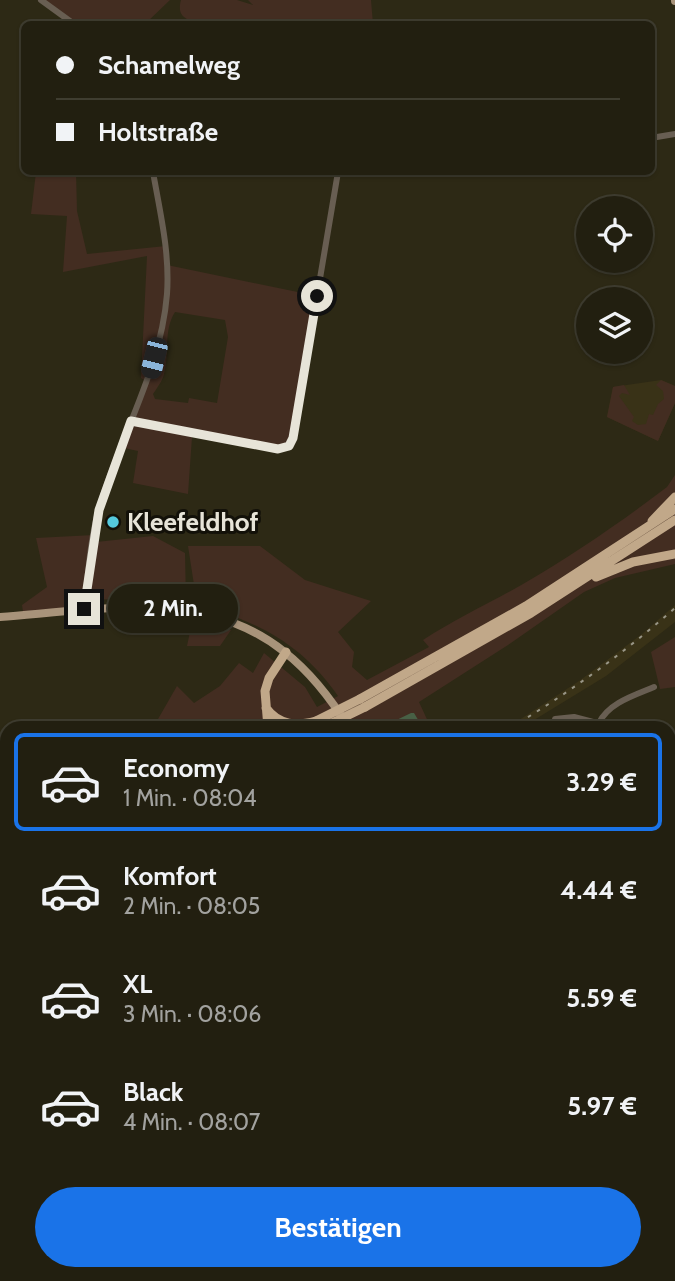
<!DOCTYPE html>
<html lang="de">
<head>
<meta charset="utf-8">
<style>
  body { margin:0; font-family:Cabin,sans-serif; background:#2e2c1e; color:#f1f3f6; height:100vh; display:flex; flex-direction:column; font-size:26px; white-space:nowrap }
  * { box-sizing:border-box; margin:0 }
  p { font-size:23px; color:#a2a29f }
  .icon { flex:none; width:38px; height:38px; fill:none; stroke:currentColor; stroke-width:2; stroke-linecap:round; stroke-linejoin:round }
  .map { position:relative; flex:1; overflow:hidden }
  .details { position:absolute; left:0px; top:721px; width:676px; height:560px; display:flex; flex-direction:column; background:#221f10; border-radius:21px 21px 0 0; box-shadow:0 2px 5px #0004,0 0 0 2px #3f3d30 }
  .details>* { flex:none }
  .top-card { position:absolute; left:21px; top:21px; width:634px; height:154px; border-radius:10px; box-shadow:0 2px 5px #0004,0 0 0 2px #3f3d30; display:grid; align-content:center; height:154px; padding:0 35px; background:#221f10 }
  .tools { position:absolute; left:576px; top:196px; display:grid; gap:14px }
  .tools a { display:grid; place-items:center; width:77px; height:77px; border-radius:50%; background:#221f10; box-shadow:0 2px 5px #0004,0 0 0 2px #3f3d30; font-size:35px }
  .end { position:absolute; width:32px; height:32px; margin:-16px; border:9px solid #e7e4d8; background:#111; box-shadow:0 0 0 4px #111 }
  .from { border-radius:50% }
  .bubble { position:absolute; height:49px; border-radius:24px; background:#221f10; box-shadow:0 2px 5px #0004,0 0 0 2px #3f3d30; font-size:23px; font-weight:800; line-height:49px; text-align:center }
  .car { position:absolute; width:21px; height:42px; margin:-21px -10px; border-radius:9px; box-shadow:0 0 5px 2px #0007; background:linear-gradient(#222 24%,#8ab4d8 0 40%,#222 0 76%,#8ab4d8 0 86%,#222 0) }
  .top-card b { display:flex; align-items:center; gap:24px; height:66px; font-size:26px }
  .top-card b+b { border-top:2px solid #3f3d30 }
  .top-card i { width:18px; height:18px; background:#f1f3f6 }
  ul { padding:12px 0 0; list-style:none }
  li { display:flex; align-items:center; gap:21px; height:98px; margin:0 14px 10px; padding:0 21px; border:4px solid transparent; border-radius:10px }
  li div { flex:1 }
  li b { display:block; font-size:26px }
  li em { font-style:normal; font-weight:800 }
  li.selected { border-color:#1a73e8 }
  li>.icon { width:63px; height:63px; stroke-width:1.5 }
  .cta { display:flex; gap:14px; margin-top:auto; padding:14px 35px }
  .cta a { flex:1; height:80px; border-radius:42px; background:#1a73e8; color:#fff; font-size:28px; font-weight:800; line-height:80px; text-align:center }
  .map>svg:first-child { display:block }
</style>
</head>
<body>
<div class="map">
<svg width="675" height="1281" viewBox="0 0 675 1281">
  <rect width="100%" height="100%" fill="#2d2915"/>
  <path fill="#393217" d="M661,380L675,386V403L658,441L607,417L613,387Z
    M675,605V622L606,676L521,728H507L579,681L642,634Z
    M6,1134H7V1274H66L56,1281H0V1142H6Z
    M488,1274H555V1280L552,1281H528L488,1276Z"/>
  <path fill="#432d21" fill-rule="evenodd" d="M41,0H170L145,24H74Z
    M181,0H237L253,5L248,0H371L373,24H202C188,20 176,18 181,0Z
    M36,172H76L77,211L87,254L166,246L167,265L317,296L289,446L277,449L131,421L148,382L141,378L147,256L63,272L67,216L31,214ZM175,312L225,320L228,337L217,403L189,398L188,403L155,399L153,394C157,388 163,380 164,374C170,353 163,331 175,312Z
    M661,380L675,386V403L658,441L607,417L613,387L624,385L630,395L622,393L619,396L634,417L632,421L638,425L646,424L649,414L653,415L658,404L664,399L663,391L656,385Z
    M133,424L192,437L188,494L133,483L138,451L124,448Z
    M675,475V564L615,578L584,592L508,645L419,702L431,728H359L357,724L350,728L154,726L177,686L194,703L220,686L239,663L253,673L264,653L305,687L317,707L338,696C301,643 258,622 197,604L188,546H260L305,580L371,601L338,632L354,652L352,667L367,680L429,647L423,640C455,619 490,603 523,584C573,555 621,522 667,487Z
    M94,535L84,609L24,618L22,605L47,587L36,538Z
    M153,536L185,553L186,601L142,598L90,600L96,542Z
    M193,617L231,630L220,646H187Z
    M675,637V687L660,689L651,652Z
    M7,1046V1120H0V1050Z"/>
  <path fill="#486045" d="M411,713H414L423,728H380Z"/>
  <g fill="none" stroke-linecap="round" stroke-linejoin="round">
    <path stroke="#486045" stroke-width="2" d="M668,1229L675,1233"/>
    <path stroke="#685e52" stroke-width="6" d="M41,0L74,24
      M651,138L675,134
      M131,421L277,449L289,446L293,438L338,172
      M84,609C88,576 90,540 99,508C120,436 161,370 167,294C170,253 160,212 153,172
      M599,723C608,703 635,695 654,687
      M554,728L555,719L574,717L616,728
      M668,742L675,743
      M668,851L675,846
      M668,857L675,852
      M668,935L675,930
      M668,1030L675,1026
      M0,1043L7,1039
      M668,1044L675,1052
      M668,1085L675,1093
      M668,1130L675,1124
      M668,1198L675,1194
      M0,1208L7,1203
      M82,1274L87,1281
      M169,1274L172,1281
      M423,1274L493,1281
      M562,1274L608,1281
      M155,1279L163,1274
      M69,1281L79,1274
      M316,1281L317,1274
      M371,1281V1274"/>
    <path stroke="#a8937a" stroke-width="8" d="M675,0V1
      M0,617C149,605 259,580 349,728"/>
    <path stroke="#c1a889" stroke-width="9" d="M652,521L675,497
      M596,577L633,562L675,554
      M360,699L526,606L675,509
      M365,707L531,613L675,520
      M266,708C279,726 297,726 316,721
      M268,728L265,691L269,678L286,652
      M0,869L7,866
      M0,881L7,877"/>
    <path stroke="#989586" stroke-width="2" stroke-dasharray="3.5 7" stroke-linecap="butt" d="M510,728C569,693 624,653 675,608
      M0,1027L7,1023"/>
    <path stroke="#c1a889" stroke-width="9" d="M316,721L360,699
      M322,728L365,707"/>
  </g>
  <g fill="none" stroke-linecap="round" stroke-linejoin="round">
    <path stroke="#e7e4d8" stroke-width="9" d="M84,609L99,510L131,421L278,449L289,446L293,438L317,296"/>
  </g>
  <circle fill="#55cade" stroke="#131109" stroke-width="2.5" cx="113" cy="522" r="7"/>
  <g text-anchor="middle" dominant-baseline="central" stroke-width="6" stroke-linejoin="round" paint-order="stroke">
    <g font-size="26" font-weight="bold" fill="#e7e4d8" stroke="#131109" text-anchor="start">
      <text x="127" y="522">Kleefeldhof</text>
    </g>
  </g>
</svg>
<div class="tools">
<a><svg class="icon" aria-label="locate" viewBox="0 0 24 24"><circle cx="12" cy="12" r="6"/><path d="M12 2v4M12 18v4M2 12h4M18 12h4"/></svg></a>
<a><svg class="icon" aria-label="layers" viewBox="0 0 24 24"><path d="M12 4l9 5-9 5-9-5zM3 14l9 5 9-5"/></svg></a>
</div>
<i class="end from" style="left:317px;top:296px"></i>
<i class="end" style="left:84px;top:609px"></i>
<div class="bubble" style="left:108px;top:584px;width:130px">2 Min.</div>
<i class="car" style="left:154px;top:358px;rotate:194deg"></i>
<div class="top-card">
<b><i class="from"></i>Schamelweg</b>
<b><i></i>Holtstraße</b>
</div>
<section class="details">
<ul>
<li class="selected"><svg class="icon" aria-label="car" viewBox="0 0 24 24"><path d="M5 17H2v-5l4-1 3-4h7l3 4 3 1v5h-3M9 17h6M6 11h13"/><circle cx="7" cy="17" r="2"/><circle cx="17" cy="17" r="2"/></svg><div><b>Economy</b><p>1 Min. · 08:04</p></div><em>3.29 €</em></li>
<li><svg class="icon" aria-label="car" viewBox="0 0 24 24"><path d="M5 17H2v-5l4-1 3-4h7l3 4 3 1v5h-3M9 17h6M6 11h13"/><circle cx="7" cy="17" r="2"/><circle cx="17" cy="17" r="2"/></svg><div><b>Komfort</b><p>2 Min. · 08:05</p></div><em>4.44 €</em></li>
<li><svg class="icon" aria-label="car" viewBox="0 0 24 24"><path d="M5 17H2v-5l4-1 3-4h7l3 4 3 1v5h-3M9 17h6M6 11h13"/><circle cx="7" cy="17" r="2"/><circle cx="17" cy="17" r="2"/></svg><div><b>XL</b><p>3 Min. · 08:06</p></div><em>5.59 €</em></li>
<li><svg class="icon" aria-label="car" viewBox="0 0 24 24"><path d="M5 17H2v-5l4-1 3-4h7l3 4 3 1v5h-3M9 17h6M6 11h13"/><circle cx="7" cy="17" r="2"/><circle cx="17" cy="17" r="2"/></svg><div><b>Black</b><p>4 Min. · 08:07</p></div><em>5.97 €</em></li>
</ul>
<div class="cta"><a>Bestätigen</a></div>
</section>
</div>
</body>
</html>
